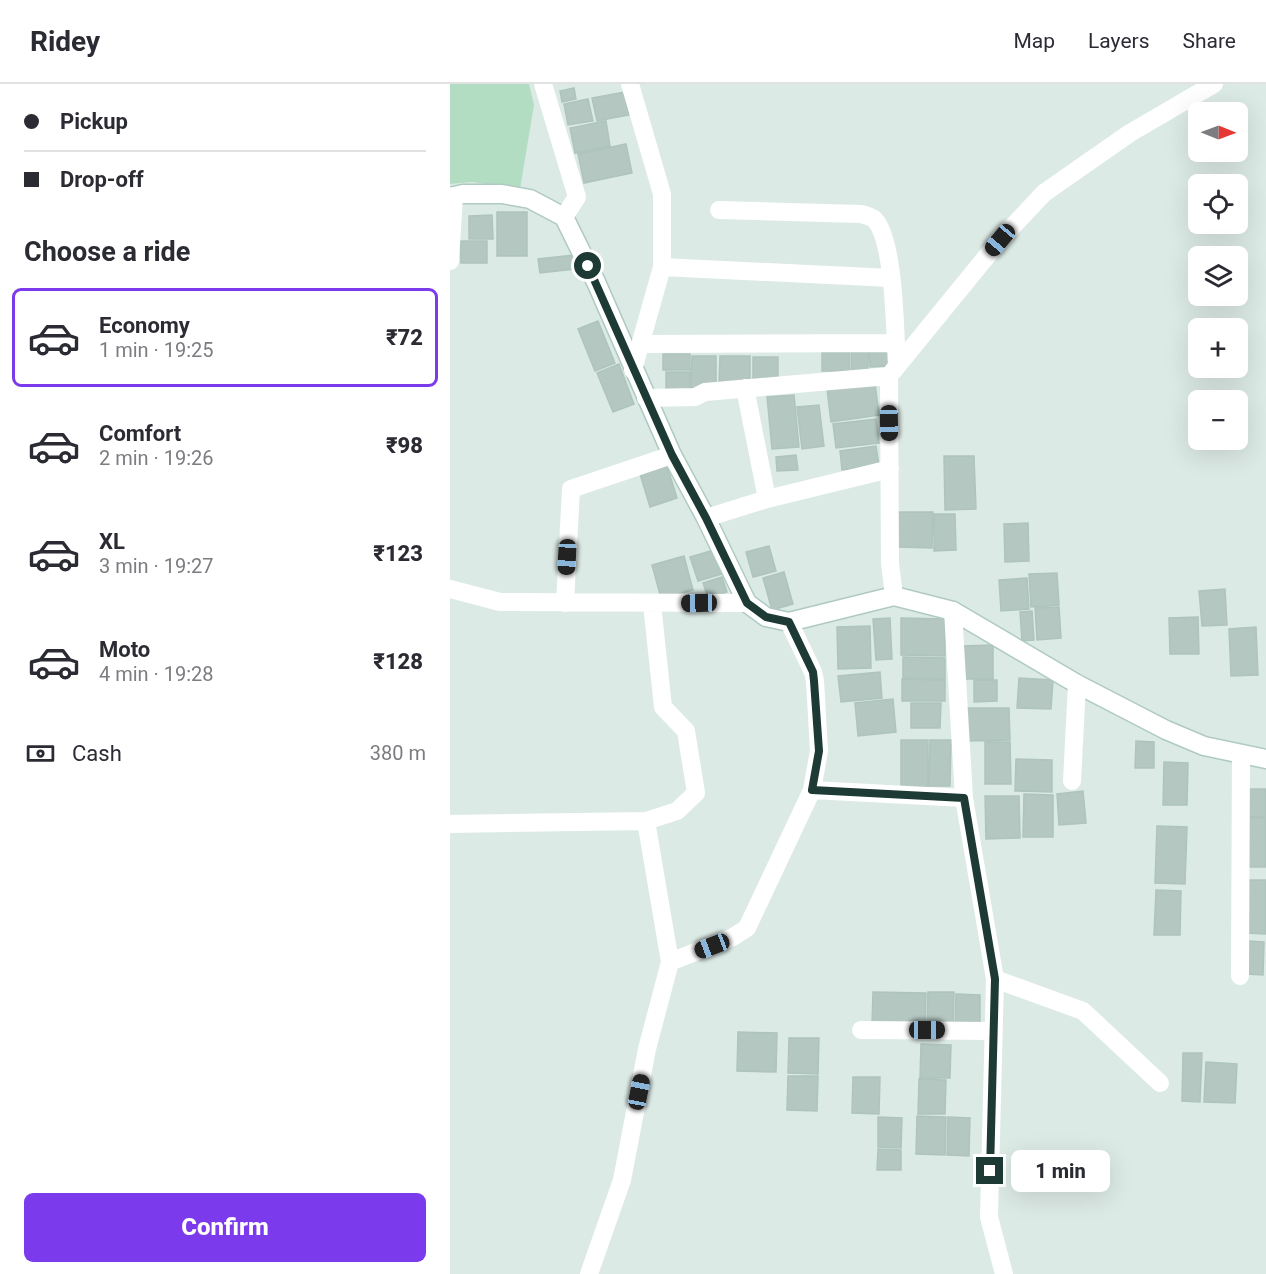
<!DOCTYPE html>
<html lang="en">
<head>
<meta charset="utf-8">
<style>
  body { margin:0; font-family:Roboto,sans-serif; background:#f2f2f3; color:#2b2b33; height:100vh; display:flex; flex-direction:column; font-size:22px; white-space:nowrap }
  * { box-sizing:border-box; margin:0 }
  p { font-size:20px; color:#7c7c81 }
  .icon { flex:none; width:33px; height:33px; fill:none; stroke:currentColor; stroke-width:2; stroke-linecap:round; stroke-linejoin:round }
  .map { position:relative; flex:1; overflow:hidden }
  .details { display:flex; flex-direction:column; background:#fff; width:450px }
  .details>* { flex:none }
  .guide { display:grid; align-content:center; height:132px; padding:0 24px; background:#fff }
  .needle { width:39px; rotate:91deg }
  .tools { position:absolute; left:738px; top:18px; display:grid; gap:12px }
  .tools a { display:grid; place-items:center; width:60px; height:60px; border-radius:9px; background:#fff; box-shadow:0 6px 24px #0002; font-size:30px }
  .end { position:absolute; width:27px; height:27px; margin:-14px; border:8px solid #1d3a34; background:#fff; box-shadow:0 0 0 3px #fff }
  .from { border-radius:50% }
  .bubble { position:absolute; height:42px; border-radius:9px; background:#fff; box-shadow:0 6px 24px #0002; font-size:20px; font-weight:800; line-height:42px; text-align:center }
  .car { position:absolute; width:18px; height:36px; margin:-18px -9px; border-radius:8px; box-shadow:0 0 4px 2px #0007; background:linear-gradient(#222 24%,#8ab4d8 0 40%,#222 0 76%,#8ab4d8 0 86%,#222 0) }
  .guide b { display:flex; align-items:center; gap:21px; height:57px; font-size:22px }
  .guide b+b { border-top:2px solid #e1e1e2 }
  .guide i { width:15px; height:15px; background:#2b2b33 }
  ul { padding:0; list-style:none }
  li { display:flex; align-items:center; gap:18px; height:99px; margin:0 12px 9px; padding:0 12px; border:3px solid transparent; border-radius:9px }
  li div { flex:1 }
  li b { display:block; font-size:22px }
  li em { font-style:normal; font-weight:800 }
  li.on { border-color:#7c3aed }
  li>.icon { width:54px; height:54px; stroke-width:1.5 }
  h2 { padding:0 24px; font-size:27px; line-height:72px }
  .pay { display:flex; align-items:center; gap:15px; height:66px; padding:0 24px; font-size:22px }
  .pay p { margin-inline-start:auto }
  .primary-button { display:flex; gap:12px; margin-top:auto; padding:12px 24px }
  .primary-button a { flex:1; height:69px; border-radius:9px; background:#7c3aed; color:#fff; font-size:24px; font-weight:800; line-height:69px; text-align:center }
  header { display:flex; align-items:center; gap:36px; box-sizing:border-box; height:84px; padding:0 30px; background:#fff; border-bottom:2px solid #e1e1e2 }
  header strong { font-size:28px }
  nav { display:flex; gap:33px; margin-inline-start:auto; font-size:21px }
  main { display:flex; flex:1; min-height:0 }
  .map>svg:first-child { display:block }
</style>
</head>
<body>
<header>
<strong>Ridey</strong>
<nav><a>Map</a><a>Layers</a><a>Share</a></nav>
</header>
<main>
<section class="details">
<div class="guide">
<b><i class="from"></i>Pickup</b>
<b><i></i>Drop-off</b>
</div>
<h2>Choose a ride</h2>
<ul>
<li class="on"><svg class="icon" aria-label="car" viewBox="0 0 24 24"><path d="M5 17H2v-5l4-1 3-4h7l3 4 3 1v5h-3M9 17h6M6 11h13"/><circle cx="7" cy="17" r="2"/><circle cx="17" cy="17" r="2"/></svg><div><b>Economy</b><p>1 min · 19:25</p></div><em>₹72</em></li>
<li><svg class="icon" aria-label="car" viewBox="0 0 24 24"><path d="M5 17H2v-5l4-1 3-4h7l3 4 3 1v5h-3M9 17h6M6 11h13"/><circle cx="7" cy="17" r="2"/><circle cx="17" cy="17" r="2"/></svg><div><b>Comfort</b><p>2 min · 19:26</p></div><em>₹98</em></li>
<li><svg class="icon" aria-label="car" viewBox="0 0 24 24"><path d="M5 17H2v-5l4-1 3-4h7l3 4 3 1v5h-3M9 17h6M6 11h13"/><circle cx="7" cy="17" r="2"/><circle cx="17" cy="17" r="2"/></svg><div><b>XL</b><p>3 min · 19:27</p></div><em>₹123</em></li>
<li><svg class="icon" aria-label="car" viewBox="0 0 24 24"><path d="M5 17H2v-5l4-1 3-4h7l3 4 3 1v5h-3M9 17h6M6 11h13"/><circle cx="7" cy="17" r="2"/><circle cx="17" cy="17" r="2"/></svg><div><b>Moto</b><p>4 min · 19:28</p></div><em>₹128</em></li>
</ul>
<div class="pay"><svg class="icon" aria-label="cash" viewBox="0 0 24 24"><path d="M3 7h18v10H3z"/><circle cx="12" cy="12" r="2"/></svg>Cash<p>380 m</p></div>
<div class="primary-button"><a>Confirm</a></div>
</section>
<div class="map">
<svg width="816" height="1190" viewBox="0 0 816 1190">
  <rect width="100%" height="100%" fill="#dceae5"/>
  <path fill="#b3ddc2" d="M0,0H79L84,21L70,105L22,98L0,100Z"/>
  <path fill="#b4c7c1" stroke="#aec4bd" stroke-width="1.5" d="M124,4L126,15L112,18L110,7Z
    M174,8L179,31L147,37L142,14Z
    M138,15L143,37L118,41L114,20Z
    M156,37L160,62L125,69L120,44Z
    M176,60L182,89L134,99L128,70Z
    M47,128H77V172H47Z
    M42,131L43,155H19V132Z
    M10,157H37V179H11Z
    M124,171L125,185L90,189L88,175Z
    M148,237L165,279L145,287L128,245Z
    M419,263H442L443,282L420,283Z
    M399,267L400,287H372V268Z
    M418,267V287L402,288L401,268Z
    M213,270H240V286H213Z
    M242,272H266V304H241Z
    M270,272H300V298H269Z
    M303,273H328V296H303Z
    M169,280L184,320L163,328L147,289Z
    M216,288H240V309H216Z
    M425,299L429,331L381,338L377,305Z
    M344,311L349,363L322,365L317,313Z
    M369,321L374,362L352,365L347,323Z
    M426,335L429,359L386,364L383,340Z
    M426,362L429,381L392,386L390,367Z
    M346,371L348,386L327,387L326,373Z
    M494,372H524L526,425L495,426Z
    M217,382L227,414L200,423L190,390Z
    M448,428H483L482,464L448,463Z
    M484,430H505L506,466L484,467Z
    M578,439L579,477L555,478L554,440Z
    M319,462L326,487L303,493L296,468Z
    M264,466L272,490L248,497L240,473Z
    M234,472L243,506L211,514L202,481Z
    M334,488L343,520L322,526L313,494Z
    M607,489L609,521L581,523L579,490Z
    M272,493L277,508L258,514L253,499Z
    M577,494L579,525L551,527L549,496Z
    M775,505L777,541L752,542L749,507Z
    M609,523L611,554L587,556L585,524Z
    M582,527L584,556L572,557L570,528Z
    M748,533L749,570H720L719,534Z
    M440,534L442,575L426,576L423,535Z
    M451,534L495,535V572L451,571Z
    M420,542L421,584L388,585L387,543Z
    M806,543L808,591L781,592L779,545Z
    M543,561V595H512L511,562Z
    M453,573L495,574V595L453,594Z
    M430,588L432,614L391,618L388,592Z
    M569,594L603,596L601,625L567,624Z
    M452,595L495,596V617H452Z
    M524,596H547V617L524,618Z
    M443,615L446,648L408,652L405,619Z
    M461,619H491L490,644H461Z
    M516,624H559L560,656L517,657Z
    M451,656H478V710H451Z
    M480,656H501L500,702H479Z
    M686,657L704,658V684H685Z
    M535,658H560L561,700H535Z
    M566,675L602,676V708L565,707Z
    M714,678L738,679L737,721H713Z
    M796,705H816V733H796Z
    M633,707L636,739L609,741L607,710Z
    M574,710L603,711V753H573Z
    M535,712H569L570,754L536,755Z
    M796,734H816V783H796Z
    M707,742L737,743L735,800L705,799Z
    M797,796H816V850L796,849Z
    M706,806L731,807L730,851H704Z
    M798,857L814,858L813,891L797,890Z
    M423,908L476,909L475,942L422,941Z
    M478,908H504L503,943L477,942Z
    M506,910L530,911V942L505,941Z
    M288,948L327,949L326,988L287,987Z
    M339,954H369L368,990L338,989Z
    M471,960L501,961L500,994H470Z
    M733,969H752L750,1018L732,1017Z
    M756,978L787,980L785,1019L754,1018Z
    M338,992H368L367,1027L337,1026Z
    M403,993H430L429,1030L402,1029Z
    M469,995L496,996L495,1030H468Z
    M467,1032L496,1033L495,1071L466,1070Z
    M428,1033L452,1034L451,1064L428,1063Z
    M498,1033L520,1034L519,1072L497,1071Z
    M428,1065L451,1066V1086H427Z"/>
  <g fill="none" stroke-linecap="round" stroke-linejoin="round">
    <defs>
      <path id="secondary" d="M0,113L13,110H52L80,115L114,133L146,198L222,371L256,434L297,519L316,533L339,538L444,512L503,527L627,600L716,646L754,662L816,675"/>
    </defs>
    <use href="#secondary" stroke="#afcac3" stroke-width="21"/>
    <path stroke="#fff" stroke-width="18" d="M93,0L127,113L114,133
      M269,126L411,130C415,131 421,133 424,135C445,155 445,252 447,282
      M0,177L4,112
      M212,183L441,194
      M192,260L446,259
      M295,304L317,415
      M196,314L245,313L255,308L439,292
      M256,434L317,415L440,385
      M0,505L50,518L297,519
      M444,512L440,479L439,292L550,156L594,109L680,49L764,0
      M115,519L121,405L222,371
      M503,527L514,714L545,895L539,1133L554,1190
      M622,697L627,600
      M362,706L514,714
      M196,737L227,727L246,709L236,647L213,623L202,520
      M0,740L196,737L220,878
      M790,892L791,670
      M545,895L633,927L710,999
      M411,946L544,947
      M139,1190L172,1096L197,965L220,878L283,853L297,844L362,706L369,667L365,597L363,588L339,538"/>
    <path stroke="#fff" stroke-width="18" d="M180,0L212,110V183L183,286"/>
    <use href="#secondary" stroke="#fff" stroke-width="18"/>
  </g>
  <g fill="none" stroke-linecap="round" stroke-linejoin="round">
    <path stroke="#1d3a34" stroke-width="8" d="M138,182L222,371L256,434L297,519L316,533L339,538L363,588L364,597L369,667L362,706L514,714L545,895L540,1087"/>
  </g>
</svg>
<div class="tools">
<a><svg class="needle" viewBox="-14 -14 28 28"><path d="M0-13l5 13h-10z" fill="#e53935"/><path d="M0 13l5-13h-10z" fill="#7c7c81"/></svg></a>
<a><svg class="icon" aria-label="locate" viewBox="0 0 24 24"><circle cx="12" cy="12" r="6"/><path d="M12 2v4M12 18v4M2 12h4M18 12h4"/></svg></a>
<a><svg class="icon" aria-label="layers" viewBox="0 0 24 24"><path d="M12 4l9 5-9 5-9-5zM3 14l9 5 9-5"/></svg></a>
<a>+</a>
<a>−</a>
</div>
<i class="end from" style="left:138px;top:182px"></i>
<i class="end" style="left:540px;top:1087px"></i>
<div class="bubble" style="left:561px;top:1066px;width:99px">1 min</div>
<i class="car" style="left:550px;top:156px;rotate:220deg"></i>
<i class="car" style="left:439px;top:339px;rotate:179deg"></i>
<i class="car" style="left:117px;top:473px;rotate:183deg"></i>
<i class="car" style="left:249px;top:519px;rotate:269deg"></i>
<i class="car" style="left:262px;top:862px;rotate:249deg"></i>
<i class="car" style="left:477px;top:946px;rotate:90deg"></i>
<i class="car" style="left:189px;top:1008px;rotate:11deg"></i>
</div>
</main>
</body>
</html>
